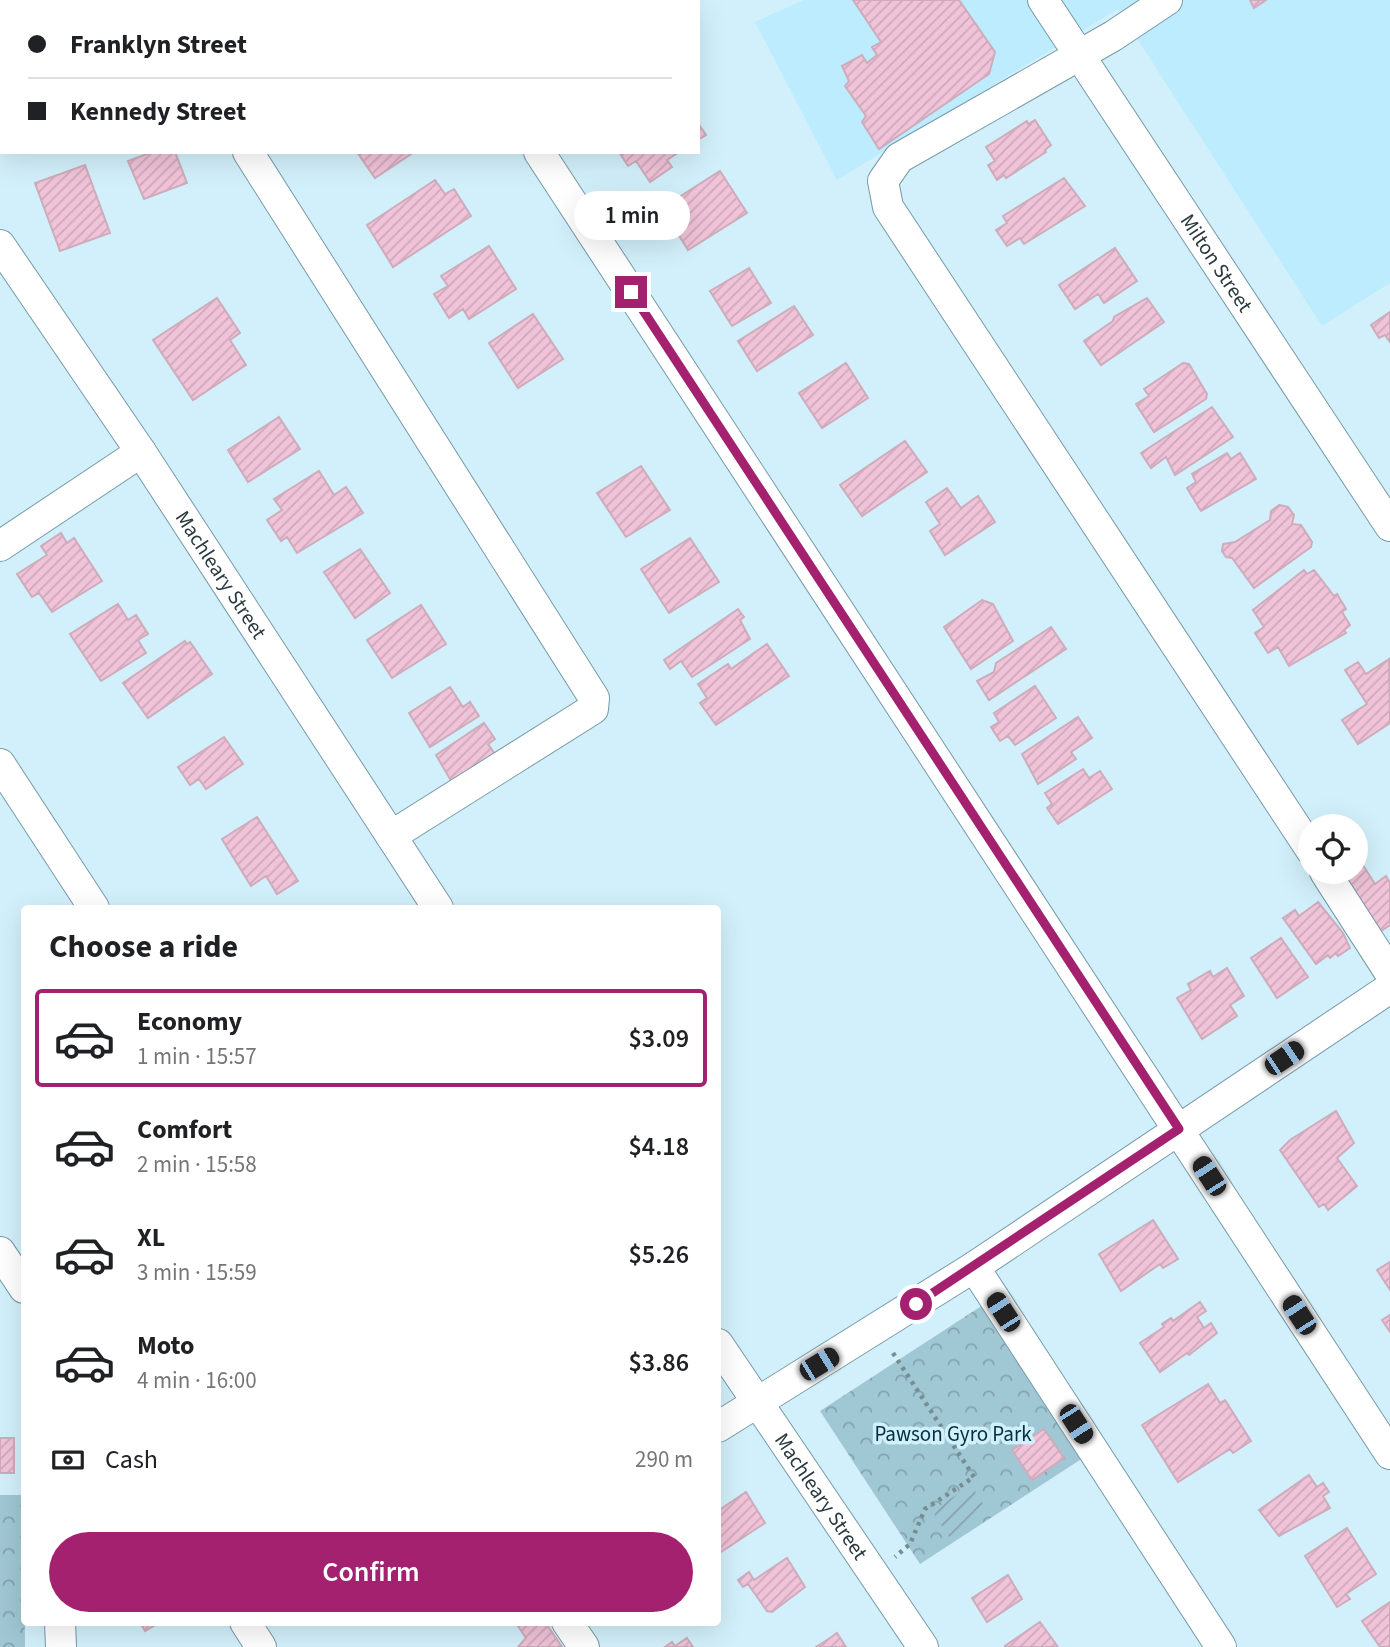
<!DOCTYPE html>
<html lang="en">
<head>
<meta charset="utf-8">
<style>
  body { margin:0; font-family:"Source Sans 3",sans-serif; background:#f2f2f2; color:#202124; height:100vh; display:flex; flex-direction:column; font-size:26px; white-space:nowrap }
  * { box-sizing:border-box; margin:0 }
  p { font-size:23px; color:#757577 }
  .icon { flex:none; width:38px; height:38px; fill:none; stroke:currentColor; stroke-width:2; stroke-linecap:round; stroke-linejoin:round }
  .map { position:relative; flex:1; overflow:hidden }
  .details { position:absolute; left:21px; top:905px; width:700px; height:721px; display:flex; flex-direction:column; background:#fff; border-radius:7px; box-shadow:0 7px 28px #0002 }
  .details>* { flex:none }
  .top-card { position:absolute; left:0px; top:0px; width:700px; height:154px; box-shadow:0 7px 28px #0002; display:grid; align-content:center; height:154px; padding:0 28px; background:#fff }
  .buttons { position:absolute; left:1298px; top:814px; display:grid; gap:14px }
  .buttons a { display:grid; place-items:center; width:70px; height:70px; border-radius:50%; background:#fff; box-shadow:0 7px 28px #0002; font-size:35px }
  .end { position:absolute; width:32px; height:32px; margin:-16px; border:9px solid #a42170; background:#fff; box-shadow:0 0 0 4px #fff }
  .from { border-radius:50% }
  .bubble { position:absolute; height:49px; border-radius:24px; background:#fff; box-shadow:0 7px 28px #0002; font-size:23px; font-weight:600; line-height:49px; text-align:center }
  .car { position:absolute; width:21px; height:42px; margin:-21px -10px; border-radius:9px; box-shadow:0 0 5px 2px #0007; background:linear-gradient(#222 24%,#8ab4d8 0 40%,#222 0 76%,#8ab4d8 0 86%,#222 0) }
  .top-card b { display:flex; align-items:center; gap:24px; height:66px; font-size:26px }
  .top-card b+b { border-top:2px solid #e0e0e0 }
  .top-card i { width:18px; height:18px; background:#202124 }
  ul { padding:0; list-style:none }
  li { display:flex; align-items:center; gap:21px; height:98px; margin:0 14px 10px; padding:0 14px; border:4px solid transparent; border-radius:7px }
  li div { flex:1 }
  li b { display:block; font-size:26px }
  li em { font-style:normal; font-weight:600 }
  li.selected { border-color:#a42170 }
  li>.icon { width:63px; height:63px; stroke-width:1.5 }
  h2 { padding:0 28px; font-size:32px; line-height:84px }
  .pay { display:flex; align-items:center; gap:18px; height:77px; padding:0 28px; font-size:26px }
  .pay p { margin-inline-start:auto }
  .button { display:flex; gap:14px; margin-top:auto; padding:14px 28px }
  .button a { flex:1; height:80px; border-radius:42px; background:#a42170; color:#fff; font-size:28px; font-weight:600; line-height:80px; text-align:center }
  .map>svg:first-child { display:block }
</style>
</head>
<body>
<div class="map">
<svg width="1390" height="1647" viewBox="0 0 1390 1647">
  <defs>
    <pattern id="park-crowns" width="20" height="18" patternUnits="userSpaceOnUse" patternTransform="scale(1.75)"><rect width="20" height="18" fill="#a0c7d4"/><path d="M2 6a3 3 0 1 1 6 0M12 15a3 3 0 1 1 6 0" fill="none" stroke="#83a3ad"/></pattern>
    <pattern id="garden-furrows" width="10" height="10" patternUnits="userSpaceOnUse" patternTransform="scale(1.75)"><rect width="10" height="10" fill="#a0c7d4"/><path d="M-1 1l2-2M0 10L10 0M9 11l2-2" fill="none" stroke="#83a3ad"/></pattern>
    <pattern id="building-hatch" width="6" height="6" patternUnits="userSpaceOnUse" patternTransform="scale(1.75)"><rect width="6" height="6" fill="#f1c3d8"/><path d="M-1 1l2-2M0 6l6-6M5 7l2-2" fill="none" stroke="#cfa8ba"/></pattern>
  </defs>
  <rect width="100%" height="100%" fill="#d2f0fb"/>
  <path fill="#bcecfd" d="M804,0H1390V283L1322,326L1118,9L837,180L755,22Z"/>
  <path fill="url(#park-crowns)" d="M986,1303L1086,1456L920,1564L820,1411Z
    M0,1495H24L25,1647H0Z"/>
  <path fill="url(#garden-furrows)" d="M971,1485L988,1512L949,1537L932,1511Z"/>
  <path fill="url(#building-hatch)" stroke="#cdacbb" stroke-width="2" d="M0,0L14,2H2L0,49Z
    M65,0H132V1L66,2Z
    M543,0H570L571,2H538Z
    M606,0H662L663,2H607Z
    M853,0H959L995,52L989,74L879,149L862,122L866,116L845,86L849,81L842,66L862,55L867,63L877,55L872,47L881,42Z
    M1250,0H1266L1254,8Z
    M1035,120L1051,145L1045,150L1046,152L1006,178L1004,175L997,180L988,165L995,161L986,147L1027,121L1028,124Z
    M698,123L706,135L698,140Z
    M152,152H175L187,183L144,199L128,161Z
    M357,152H414L375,178Z
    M619,152H679L667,160L672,167L650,182L636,161L628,166Z
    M85,165L110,233L60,251L35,183Z
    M720,171L747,213L688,250L662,208Z
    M1064,178L1085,206L1024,244L1020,238L1007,246L996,230L1007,223L1003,216Z
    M435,180L445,194L454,189L471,216L393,267L367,225Z
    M489,246L516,289L469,319L463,309L449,318L434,294L448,286L441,276Z
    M1115,248L1137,281L1104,303L1098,294L1075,309L1059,285Z
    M749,268L771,303L732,326L710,291Z
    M217,298L240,333L230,340L246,365L193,400L153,340Z
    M1147,298L1164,322L1101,365L1084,341L1113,321L1114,317Z
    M794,306L813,335L757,371L738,341Z
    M1390,312V342L1385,335L1379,338L1371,325Z
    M533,314L563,359L518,388L489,343Z
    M846,363L868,398L822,428L799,393Z
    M1183,363L1189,364L1207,394L1206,399L1154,432L1136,404L1149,396L1144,389Z
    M1212,407L1233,437L1175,475L1166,457L1151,468L1141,453Z
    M279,417L300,449L248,482L228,450Z
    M905,441L927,472L862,516L840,485Z
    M1227,453L1231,459L1240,453L1256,479L1201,511L1187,488L1196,482L1192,474Z
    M641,466L670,510L626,537L597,493Z
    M319,471L334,495L346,487L363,513L297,553L287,537L281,541L267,520L282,510L274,499Z
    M947,488L961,508L978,496L995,522L945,555L930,531L940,524L926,502Z
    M1279,505L1288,507L1294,515L1292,524L1301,525L1312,542L1311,547L1254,588L1232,558L1226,557L1222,551L1223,544L1235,542L1270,520L1271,511Z
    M61,533L67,543L74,538L102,581L52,612L39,593L32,597L17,574L47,555L41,546Z
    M690,538L719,582L669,613L641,569Z
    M360,549L390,593L355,618L324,572Z
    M1304,570L1307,574L1314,570L1334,596L1337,594L1346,609L1342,612L1350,625L1344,630L1346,633L1289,666L1278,647L1268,653L1255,633L1264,627L1253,610Z
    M982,600L993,604L1013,641L971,669L944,627Z
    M118,604L128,620L136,615L148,634L138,640L146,653L101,681L70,634Z
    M421,605L446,644L392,678L367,640Z
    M738,609L744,617L740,620L750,639L692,677L681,661L670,669L664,660Z
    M1051,627L1066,649L989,700L977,681L994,672L996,663Z
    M185,641L187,644L190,642L212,674L148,718L123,683Z
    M767,644L789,676L716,725L700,703L707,698L698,684L728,664L731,669Z
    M1389,659L1390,723L1358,744L1342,720L1367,704L1345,670L1358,662L1366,674Z
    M1035,686L1056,718L1015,745L1008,736L1000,741L991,727L999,722L994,713Z
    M450,687L463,707L470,702L479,716L430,747L409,713Z
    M1078,717L1092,738L1071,752L1076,759L1038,784L1022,754Z
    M484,723L495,739L488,744L499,760L454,786L436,755Z
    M224,737L243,764L206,789L199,779L190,785L178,767Z
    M1083,769L1089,778L1100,771L1112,789L1058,824L1047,808L1052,804L1045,793Z
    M257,817L298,881L277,894L266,876L251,886L222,839Z
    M1359,859L1375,884L1386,876L1390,883V925L1381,931L1342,872H1356Z
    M1318,902L1343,933L1350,948L1338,956L1336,953L1330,958L1328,955L1316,964L1283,918L1295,910L1299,916Z
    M1281,938L1308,977L1277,998L1251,958Z
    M1227,968L1244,996L1230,1005L1237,1016L1202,1039L1177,998L1191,990L1188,984L1210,971L1213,977Z
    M1336,1111L1354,1143L1337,1158L1357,1186L1328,1210L1324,1204L1319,1207L1280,1150L1290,1140Z
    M1153,1220L1178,1259L1163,1268L1160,1264L1121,1291L1099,1254Z
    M1390,1262V1290L1377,1270Z
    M1200,1302L1206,1311L1197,1317L1204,1328L1211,1323L1217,1333L1189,1355L1187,1353L1160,1372L1140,1343L1164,1327L1162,1324L1171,1318L1173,1321Z
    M1390,1315V1332L1382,1320Z
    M1208,1384L1220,1403L1225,1400L1251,1441L1233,1453L1230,1449L1178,1482L1142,1425Z
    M1044,1429L1064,1458L1032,1480L1012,1450Z
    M0,1438H14V1473H0Z
    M1309,1475L1317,1487L1323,1483L1329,1492L1323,1496L1330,1508L1279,1536L1259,1510Z
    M746,1492L765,1523L718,1554V1511Z
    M1347,1528L1376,1574L1346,1594L1350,1599L1337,1607L1305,1556Z
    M787,1558L805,1587L772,1612L767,1611L748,1584L743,1587L738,1580L749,1572L754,1580Z
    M1008,1575L1022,1599L987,1622L972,1598Z
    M1390,1602V1647H1380L1362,1621Z
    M140,1622H160L145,1631Z
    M523,1622H545L562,1647H518L526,1638L518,1626Z
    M1040,1622L1058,1647H1006L1005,1646Z
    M837,1633L846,1647H816L830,1638Z
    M687,1638L693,1647H665L672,1642L675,1646Z"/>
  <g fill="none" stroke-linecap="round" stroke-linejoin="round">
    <defs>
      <g id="minor">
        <path d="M176,0L177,2"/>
        <path d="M440,0L441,2"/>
        <path id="s1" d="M1043,0L1390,526"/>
        <path d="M1167,0L1113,36L899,158L883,181L888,207L1311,850"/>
        <path d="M283,2L288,0"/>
        <path d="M0,111H2"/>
        <path d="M248,152L594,698L593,709L391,836"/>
        <path d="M539,152L1390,1454"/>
        <path id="s2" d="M0,245L141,452L438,908"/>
        <path d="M0,546L141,452"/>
        <path d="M0,764L94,908"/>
        <path d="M1325,872L1390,973"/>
        <path d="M0,1252L24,1288"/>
        <path d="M974,1267L1221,1647"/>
        <path id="s3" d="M718,1344L923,1647"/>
        <path d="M718,1427L974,1267L1390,988"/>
        <path d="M60,1622L61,1647"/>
        <path d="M245,1622L261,1647"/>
        <path d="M567,1622L584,1647"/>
      </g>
    </defs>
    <use href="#minor" stroke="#769aa7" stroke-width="32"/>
    <path stroke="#778d94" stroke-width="4.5" stroke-dasharray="3.5 5" stroke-linecap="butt" d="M893,1353L974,1477L925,1509L910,1544L895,1557"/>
    <use href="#minor" stroke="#fff" stroke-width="30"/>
  </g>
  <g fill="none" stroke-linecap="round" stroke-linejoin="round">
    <path stroke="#a42170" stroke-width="9" d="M631,292L1179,1129L916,1304"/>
  </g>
  <g text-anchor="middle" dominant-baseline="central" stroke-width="7" stroke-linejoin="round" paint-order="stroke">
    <g font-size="21" fill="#2a393e" stroke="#d2f0fb">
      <text stroke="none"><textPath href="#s1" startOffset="315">Milton Street</textPath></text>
      <text stroke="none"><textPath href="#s2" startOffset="397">Machleary Street</textPath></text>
      <text stroke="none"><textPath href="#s3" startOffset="184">Machleary Street</textPath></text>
    </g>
    <g font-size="21" fill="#01313e" stroke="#d2f0fb">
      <text x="953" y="1434">Pawson Gyro Park</text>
    </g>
  </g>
</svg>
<div class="buttons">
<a><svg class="icon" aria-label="locate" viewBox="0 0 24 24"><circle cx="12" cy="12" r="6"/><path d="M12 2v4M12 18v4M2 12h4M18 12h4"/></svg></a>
</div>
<i class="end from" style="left:916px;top:1304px"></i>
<i class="end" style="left:631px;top:292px"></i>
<div class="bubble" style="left:574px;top:191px;width:116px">1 min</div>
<i class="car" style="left:1284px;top:1058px;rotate:56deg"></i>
<i class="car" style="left:1209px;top:1176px;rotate:327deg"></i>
<i class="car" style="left:1003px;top:1312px;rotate:327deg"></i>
<i class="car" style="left:1299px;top:1315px;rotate:327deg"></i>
<i class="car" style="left:819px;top:1364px;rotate:59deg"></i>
<i class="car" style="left:1076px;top:1424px;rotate:147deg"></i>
<div class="top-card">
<b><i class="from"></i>Franklyn Street</b>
<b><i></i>Kennedy Street</b>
</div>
<section class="details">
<h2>Choose a ride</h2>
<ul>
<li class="selected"><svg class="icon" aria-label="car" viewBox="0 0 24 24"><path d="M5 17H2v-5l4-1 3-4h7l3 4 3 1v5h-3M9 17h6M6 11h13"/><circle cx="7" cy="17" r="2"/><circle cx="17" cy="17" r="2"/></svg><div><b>Economy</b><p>1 min · 15:57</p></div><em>$3.09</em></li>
<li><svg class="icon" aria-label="car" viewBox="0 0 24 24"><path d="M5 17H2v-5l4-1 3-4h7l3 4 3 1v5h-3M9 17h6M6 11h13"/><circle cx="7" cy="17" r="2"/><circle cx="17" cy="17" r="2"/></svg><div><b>Comfort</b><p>2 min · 15:58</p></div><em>$4.18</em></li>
<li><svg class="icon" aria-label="car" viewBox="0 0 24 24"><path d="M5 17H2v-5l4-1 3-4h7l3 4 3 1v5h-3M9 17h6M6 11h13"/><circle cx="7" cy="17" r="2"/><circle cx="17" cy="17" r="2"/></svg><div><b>XL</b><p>3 min · 15:59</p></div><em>$5.26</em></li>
<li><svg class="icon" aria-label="car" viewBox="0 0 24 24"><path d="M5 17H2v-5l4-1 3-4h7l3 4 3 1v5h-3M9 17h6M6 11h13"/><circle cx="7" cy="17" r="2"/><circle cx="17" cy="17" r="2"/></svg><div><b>Moto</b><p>4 min · 16:00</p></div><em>$3.86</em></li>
</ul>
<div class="pay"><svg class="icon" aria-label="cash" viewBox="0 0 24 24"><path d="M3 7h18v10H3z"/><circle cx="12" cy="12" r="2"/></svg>Cash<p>290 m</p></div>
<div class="button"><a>Confirm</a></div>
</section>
</div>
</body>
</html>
